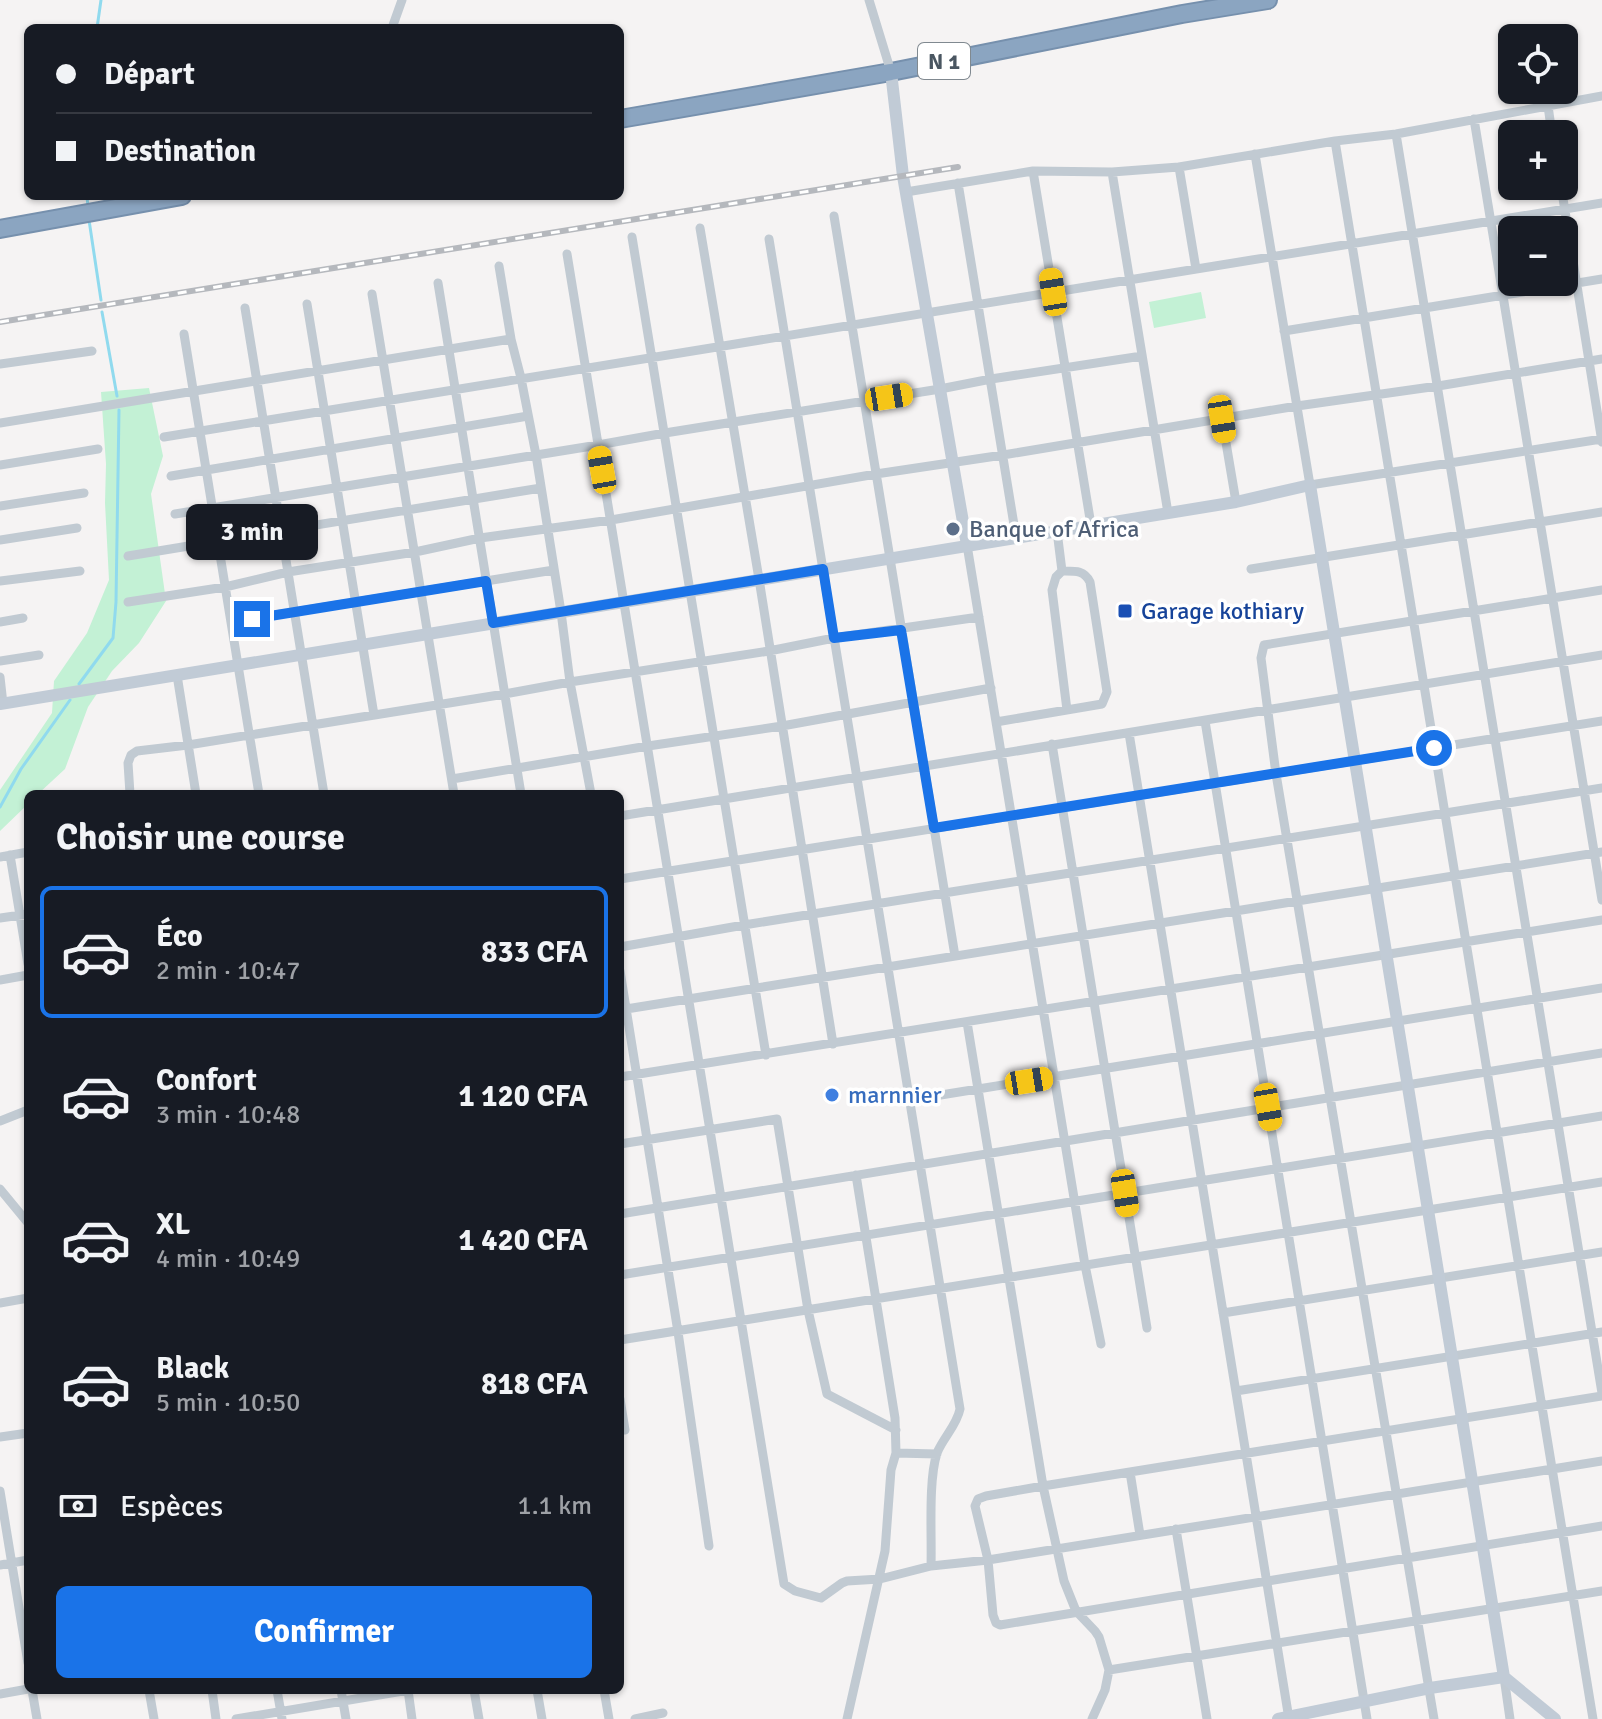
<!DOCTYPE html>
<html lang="fr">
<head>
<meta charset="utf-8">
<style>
  body { margin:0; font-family:Signika,sans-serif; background:#242831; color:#f1f3f6; height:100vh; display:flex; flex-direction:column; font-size:30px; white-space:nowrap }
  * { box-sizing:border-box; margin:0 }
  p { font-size:26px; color:#9ea1a6 }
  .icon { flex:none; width:44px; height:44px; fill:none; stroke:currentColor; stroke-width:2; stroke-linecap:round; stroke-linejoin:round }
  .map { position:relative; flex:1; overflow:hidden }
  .drawer { position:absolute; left:24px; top:790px; width:600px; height:904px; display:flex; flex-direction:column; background:#171b24; border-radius:12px; box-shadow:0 2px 6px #0004 }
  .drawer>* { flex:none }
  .guide { position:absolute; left:24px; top:24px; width:600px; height:176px; border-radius:12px; box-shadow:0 2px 6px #0004; display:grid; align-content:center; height:176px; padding:0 32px; background:#171b24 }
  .fabs { position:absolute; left:1498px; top:24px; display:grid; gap:16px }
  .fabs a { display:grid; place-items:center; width:80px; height:80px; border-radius:12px; background:#171b24; box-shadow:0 2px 6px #0004; font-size:40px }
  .end { position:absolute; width:36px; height:36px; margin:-18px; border:10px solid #1a73e8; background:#fff; box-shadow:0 0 0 4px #fff }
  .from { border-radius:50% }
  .bubble { position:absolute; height:56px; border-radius:12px; background:#171b24; box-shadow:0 2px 6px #0004; font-size:26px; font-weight:800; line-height:56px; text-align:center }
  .car { position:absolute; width:24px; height:48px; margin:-24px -12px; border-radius:10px; box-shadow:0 0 6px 2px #0007; background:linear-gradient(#f5c518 24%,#345 0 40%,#f5c518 0 76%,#345 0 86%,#f5c518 0) }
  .guide b { display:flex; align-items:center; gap:28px; height:76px; font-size:30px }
  .guide b+b { border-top:2px solid #363941 }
  .guide i { width:20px; height:20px; background:#f1f3f6 }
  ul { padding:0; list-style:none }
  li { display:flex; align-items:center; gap:24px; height:132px; margin:0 16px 12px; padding:0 16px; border:4px solid transparent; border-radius:12px }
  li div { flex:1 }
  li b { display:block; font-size:30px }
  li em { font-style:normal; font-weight:800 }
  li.selected { border-color:#1a73e8 }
  li>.icon { width:72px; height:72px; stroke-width:1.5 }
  h2 { padding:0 32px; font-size:36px; line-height:96px }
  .pay { display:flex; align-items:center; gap:20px; height:88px; padding:0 32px; font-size:30px }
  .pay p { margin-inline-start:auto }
  .cta { display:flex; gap:16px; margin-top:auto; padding:16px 32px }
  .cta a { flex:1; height:92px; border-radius:12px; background:#1a73e8; color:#fff; font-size:32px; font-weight:800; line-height:92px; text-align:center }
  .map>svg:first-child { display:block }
</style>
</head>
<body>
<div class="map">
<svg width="1602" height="1719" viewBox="0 0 1602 1719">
  <rect width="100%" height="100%" fill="#f5f3f3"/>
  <path fill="#c3f1d5" d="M1201,292L1206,318L1154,328L1149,302Z
    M149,388L163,456L151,494L166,601L139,643L112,671L88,707L65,769L38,794H28V804L0,831V790L52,713L54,681L87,633L109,580L105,503L106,464L101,392Z"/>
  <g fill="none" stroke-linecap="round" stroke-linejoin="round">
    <path stroke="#90daee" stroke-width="3" d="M97,28L101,0
      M87,196L88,208
      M89,220L101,300
      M102,312L117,396
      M79,684L113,638L116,602L119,410
      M0,807L21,769L70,700"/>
    <defs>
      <path id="highway" d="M620,119L891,72L1182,14L1268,0
        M0,229L182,196"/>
    </defs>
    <use href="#highway" stroke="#7690ad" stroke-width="20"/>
    <path stroke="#c1cad2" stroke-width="9" d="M869,0L891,72
      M392,28L402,0
      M1548,106L1552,134
      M1474,119L1602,900
      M1396,134L1602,1393
      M1335,141L1593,1719
      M1255,154L1310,485L1602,439
      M1179,167L1196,269
      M1033,171L1091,525
      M1112,172L1168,513
      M958,183L1016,537
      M1561,186L1602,442
      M906,192L1033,171L1112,172L1179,167L1335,141L1396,134L1602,96
      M834,216L955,956
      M700,228L759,579L833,1044
      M632,237L766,1055
      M769,239L960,1409C957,1425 943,1438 937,1453C928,1481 932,1536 931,1566
      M567,254L784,1584L795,1591L821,1598L842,1583L847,1581L880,1579L931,1566L988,1560L1602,1461
      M499,266L511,339L521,378L536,455L561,612L570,682L591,794
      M438,283L521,794
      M372,294L454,794
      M307,304L374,715
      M245,308L324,794
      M1284,331L1602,279
      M184,334L259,794
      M0,364L92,351
      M1222,419L1236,502
      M0,423L511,339
      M164,437L1602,203
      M0,465L98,449
      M171,476L528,416
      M0,506L84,493
      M175,514L598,445L665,433L940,389L991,379L1142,356
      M1057,531L1062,571L1056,577L1052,590L1067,710
      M0,540L77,528
      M967,545L1085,1265L1101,1344
      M128,556L541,488
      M1251,569L1602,512
      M0,581L80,571
      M128,602L225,587L288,572L415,552L480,538L611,520L876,474L1003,455L1297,406L1438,386L1602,359
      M0,622L23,618
      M231,622L554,570
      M0,661L39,655
      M177,675L196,794
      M0,677L3,704
      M1205,721L1367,1719
      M996,722L1102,704L1107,692L1090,582C1084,570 1075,571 1062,571
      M1129,733L1289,1719
      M1052,744L1147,1328
      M452,779L648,746L782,726L991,688
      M130,794L128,763L131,755L137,751L188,745L505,694L570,682L769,651L834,638L979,617
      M620,816L1602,655
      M10,855L28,964
      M0,857L28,852
      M620,879L1602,721
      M0,918L28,914
      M620,947L744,925L1602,788
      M620,971L678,1332L709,1546
      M0,980L28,975
      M620,1010L1602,852
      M967,1022L1043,1486L1064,1581L1076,1611L1095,1631L1099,1637L1109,1670L1105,1690L1092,1719
      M620,1077L1602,920
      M910,1100L1602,988
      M0,1121L28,1110
      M620,1144L777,1119L808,1310L827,1394L896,1430
      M0,1189L28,1223
      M620,1214L1602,1053
      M620,1275L1602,1116
      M0,1303L28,1298
      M1223,1313L1602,1252
      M620,1340L1602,1182
      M1236,1391L1602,1332
      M1602,1396L1043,1486L986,1496L978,1499L975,1506L988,1560L993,1615L996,1623L1000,1625L1602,1526
      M620,1399L625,1430
      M0,1437L28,1433
      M896,1453L937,1454
      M1130,1472L1140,1535
      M0,1491L28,1663
      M1176,1529L1207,1719
      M0,1565L28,1560
      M1109,1670L1602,1591
      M1504,1677L1510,1719
      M32,1690L37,1719
      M149,1690L154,1719
      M212,1690L216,1719
      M277,1690L282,1719
      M341,1690L346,1719
      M408,1690L412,1719
      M474,1690L479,1719
      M537,1690L542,1719
      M604,1690L609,1719
      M0,1694L28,1689
      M236,1719L409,1690
      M635,1719L663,1713
      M847,1719L885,1551L891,1470L896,1453L895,1418L856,1175
      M1434,1719L1276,774L1261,658L1264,645L1602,590"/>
    <path stroke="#c1cbd6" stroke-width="12" d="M891,72L903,176L967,545
      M0,704L1236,502L1310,485L1504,1677L1555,1719
      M1278,1719L1430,1688L1504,1677"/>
    <use href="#highway" stroke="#8ba5c1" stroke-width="16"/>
    <defs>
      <path id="rail" d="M0,322L958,167"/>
    </defs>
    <use href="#rail" stroke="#b5b8bd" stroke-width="6"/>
    <use href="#rail" stroke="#fff" stroke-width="3" stroke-dasharray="9" stroke-linecap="butt"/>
  </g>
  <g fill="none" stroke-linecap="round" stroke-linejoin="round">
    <path stroke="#1a73e8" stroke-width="10" d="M252,619L486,581L493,623L823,569L834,638L901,630L934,828L1434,748"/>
  </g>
  <circle fill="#5c6f8a" stroke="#fff" stroke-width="3" cx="953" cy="529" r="8"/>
  <rect fill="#1a4fb4" stroke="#fff" stroke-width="3" x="1117" y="603" width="16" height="16" rx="4"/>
  <circle fill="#3f7fe0" stroke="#fff" stroke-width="3" cx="832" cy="1095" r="8"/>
  <g text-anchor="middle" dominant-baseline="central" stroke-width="7" stroke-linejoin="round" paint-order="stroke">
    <rect fill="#fff" stroke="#808990" stroke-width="2" x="918" y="43" width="52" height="36" rx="6"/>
    <g font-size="22" font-weight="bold" fill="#4a5661">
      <text x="944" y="61">N 1</text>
    </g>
    <g font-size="24" fill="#4e5e75" stroke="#fff" text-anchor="start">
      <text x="969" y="529">Banque of Africa</text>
    </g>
    <g font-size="24" fill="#164399" stroke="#fff" text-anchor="start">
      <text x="1141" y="611">Garage kothiary</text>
    </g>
    <g font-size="24" fill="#366cbe" stroke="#fff" text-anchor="start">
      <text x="848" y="1095">marnnier</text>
    </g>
  </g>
</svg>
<div class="fabs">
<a><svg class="icon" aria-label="locate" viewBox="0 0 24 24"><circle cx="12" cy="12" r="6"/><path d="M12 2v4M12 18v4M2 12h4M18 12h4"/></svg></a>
<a>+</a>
<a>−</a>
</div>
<i class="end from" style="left:1434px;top:748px"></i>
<i class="end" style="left:252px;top:619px"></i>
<div class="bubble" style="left:186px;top:504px;width:132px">3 min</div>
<i class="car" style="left:1053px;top:292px;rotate:351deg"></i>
<i class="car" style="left:889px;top:397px;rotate:81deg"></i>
<i class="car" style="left:1222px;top:419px;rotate:171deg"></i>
<i class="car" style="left:602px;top:470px;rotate:350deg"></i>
<i class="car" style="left:1029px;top:1081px;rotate:81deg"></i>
<i class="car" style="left:1268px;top:1107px;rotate:170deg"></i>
<i class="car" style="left:1125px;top:1193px;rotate:171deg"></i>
<div class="guide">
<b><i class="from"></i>Départ</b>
<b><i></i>Destination</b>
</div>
<section class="drawer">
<h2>Choisir une course</h2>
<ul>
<li class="selected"><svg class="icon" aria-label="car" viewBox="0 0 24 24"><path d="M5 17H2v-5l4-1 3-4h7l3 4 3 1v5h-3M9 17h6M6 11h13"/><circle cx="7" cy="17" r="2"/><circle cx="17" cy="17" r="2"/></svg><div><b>Éco</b><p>2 min · 10:47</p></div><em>833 CFA</em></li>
<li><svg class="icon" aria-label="car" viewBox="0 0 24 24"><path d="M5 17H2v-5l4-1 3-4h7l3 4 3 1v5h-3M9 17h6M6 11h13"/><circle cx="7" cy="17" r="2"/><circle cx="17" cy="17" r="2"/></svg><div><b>Confort</b><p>3 min · 10:48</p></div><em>1 120 CFA</em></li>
<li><svg class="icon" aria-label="car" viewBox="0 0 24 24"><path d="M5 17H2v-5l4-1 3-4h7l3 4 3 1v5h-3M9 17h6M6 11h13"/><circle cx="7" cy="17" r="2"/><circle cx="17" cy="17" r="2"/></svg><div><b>XL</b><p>4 min · 10:49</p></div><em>1 420 CFA</em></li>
<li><svg class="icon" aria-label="car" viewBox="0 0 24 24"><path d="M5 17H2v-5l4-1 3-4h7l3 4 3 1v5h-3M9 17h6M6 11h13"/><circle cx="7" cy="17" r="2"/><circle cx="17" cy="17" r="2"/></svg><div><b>Black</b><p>5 min · 10:50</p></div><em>818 CFA</em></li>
</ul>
<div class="pay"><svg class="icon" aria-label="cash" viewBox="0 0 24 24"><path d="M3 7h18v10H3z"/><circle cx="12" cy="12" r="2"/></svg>Espèces<p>1.1 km</p></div>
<div class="cta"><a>Confirmer</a></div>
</section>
</div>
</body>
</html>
